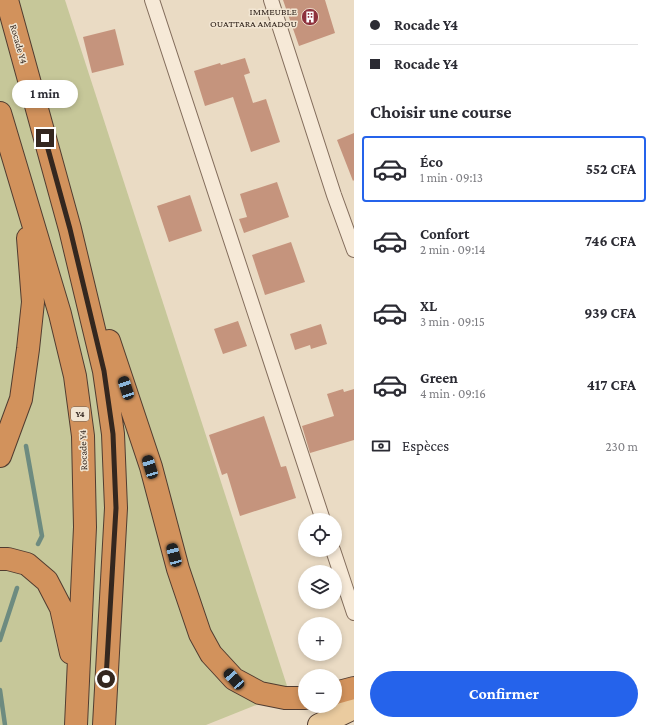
<!DOCTYPE html>
<html lang="fr">
<head>
<meta charset="utf-8">
<style>
  body { margin:0; font-family:"Crimson Pro",serif; background:#f2f2f3; color:#2b2b33; height:100vh; display:flex; flex-direction:column; font-size:15px; white-space:nowrap }
  * { box-sizing:border-box; margin:0 }
  p { font-size:13px; color:#7c7c81 }
  .icon { flex:none; width:22px; height:22px; fill:none; stroke:currentColor; stroke-width:2; stroke-linecap:round; stroke-linejoin:round }
  .map { position:relative; flex:1; overflow:hidden }
  .sheet { display:flex; flex-direction:column; background:#fff; width:300px }
  .sheet>* { flex:none }
  .banner { display:grid; align-content:center; height:88px; padding:0 16px; background:#fff }
  .tools { position:absolute; left:298px; top:513px; display:grid; gap:8px }
  .tools a { display:grid; place-items:center; width:44px; height:44px; border-radius:50%; background:#fff; box-shadow:0 2px 6px #0003; font-size:20px }
  .end { position:absolute; width:18px; height:18px; margin:-9px; border:5px solid #34271f; background:#fff; box-shadow:0 0 0 2px #fff }
  .from { border-radius:50% }
  .bubble { position:absolute; height:28px; border-radius:14px; background:#fff; box-shadow:0 2px 6px #0003; font-size:13px; font-weight:700; line-height:28px; text-align:center }
  .car { position:absolute; width:12px; height:24px; margin:-12px -6px; border-radius:5px; box-shadow:0 0 3px 1px #0007; background:linear-gradient(#222 24%,#8ab4d8 0 40%,#222 0 76%,#8ab4d8 0 86%,#222 0) }
  .banner b { display:flex; align-items:center; gap:14px; height:38px; font-size:15px }
  .banner b+b { border-top:1px solid #e1e1e2 }
  .banner i { width:10px; height:10px; background:#2b2b33 }
  ul { padding:0; list-style:none }
  li { display:flex; align-items:center; gap:12px; height:66px; margin:0 8px 6px; padding:0 8px; border:2px solid transparent; border-radius:4px }
  li div { flex:1 }
  li b { display:block; font-size:15px }
  li em { font-style:normal; font-weight:700 }
  li.current { border-color:#2563eb }
  li>.icon { width:36px; height:36px; stroke-width:1.5 }
  h2 { padding:0 16px; font-size:18px; line-height:48px }
  .pay { display:flex; align-items:center; gap:10px; height:44px; padding:0 16px; font-size:15px }
  .pay p { margin-inline-start:auto }
  .button { display:flex; gap:8px; margin-top:auto; padding:8px 16px }
  .button a { flex:1; height:46px; border-radius:24px; background:#2563eb; color:#fff; font-size:16px; font-weight:700; line-height:46px; text-align:center }
  main { display:flex; flex:1; min-height:0 }
  .map>svg:first-child { display:block }
</style>
</head>
<body>
<main>
<div class="map">
<svg width="354" height="725" viewBox="0 0 354 725">
  <rect width="100%" height="100%" fill="#eadbc4"/>
  <path fill="#c6c799" d="M0,0H65L289,692L206,725H0Z"/>
  <g fill="none" stroke-linecap="round" stroke-linejoin="round">
    <path stroke="#6d8b80" stroke-width="4.5" d="M26,446L42,536L38,544
      M0,640L17,588
      M0,690L5,725"/>
  </g>
  <path fill="#c5947d" d="M283,0H325L335,33L299,46Z
    M115,29L124,65L92,73L83,37Z
    M245,58L250,73L244,75L253,103L266,99L280,142L251,152L233,97L205,106L194,71L220,63L221,65Z
    M354,133V180L353,181L337,140Z
    M277,182L289,217L244,233L239,219L247,217L240,194Z
    M190,195L202,231L169,242L157,206Z
    M291,242L305,282L265,295L252,255Z
    M238,321L247,346L223,354L214,329Z
    M321,324L327,344L311,349L310,345L295,350L290,334Z
    M343,389L344,392L354,389V440L310,453L302,426L334,416L327,394Z
    M264,416L281,467L286,466L296,498L240,516L227,473L222,475L209,435Z"/>
  <g fill="none" stroke-linecap="round" stroke-linejoin="round">
    <defs>
      <path id="street" d="M152,0L323,520
        M271,0L334,195L354,250
        M333,550L354,613"/>
      <path id="primary" d="M319,725L354,708"/>
      <path id="highway" d="M7,0L70,229L104,371L113,434L116,508L104,725
        M0,113L60,314L75,376L83,436L85,527L76,725
        M109,341L151,467L178,569L200,634L211,654L234,679L260,693L285,698H305
        M0,456L21,399L28,349L33,302L28,238
        M0,559H8L27,564L47,581L61,608L71,653
        M335,693L354,688"/>
    </defs>
    <use href="#street" stroke="#836d5c" stroke-width="16"/>
    <use href="#primary" stroke="#513c30" stroke-width="24"/>
    <use href="#highway" stroke="#513c30" stroke-width="24"/>
    <use href="#street" stroke="#f6e9d7" stroke-width="14"/>
    <use href="#primary" stroke="#eacb9f" stroke-width="22"/>
    <use href="#highway" stroke="#d2925c" stroke-width="22"/>
  </g>
  <g fill="none" stroke-linecap="round" stroke-linejoin="round">
    <path stroke="#34271f" stroke-width="5" d="M45,138L70,229L104,371L113,434L116,508L106,679"/>
  </g>
  <defs>
    <symbol id="building-disc" viewBox="-11 -11 22 22"><circle r="9.5" fill="#8d313c" stroke="#f2e6d3"/><path d="M-4-6H4V6H1V3H-1V6H-4ZM-2.5-4.3h1.7v1.8h-1.7ZM.8-4.3h1.7v1.8H.8ZM-2.5-1h1.7V.8h-1.7ZM.8-1h1.7V.8H.8Z" fill="#fff"/></symbol>
  </defs>
  <g fill-rule="evenodd">
    <use href="#building-disc" x="300" y="7" width="20" height="20"/>
  </g>
  <g text-anchor="middle" dominant-baseline="central" stroke-width="3" stroke-linejoin="round" paint-order="stroke">
    <rect fill="#f2e6d3" stroke="#6d6055" stroke-width="1" x="71" y="407" width="18" height="14" rx="3"/>
    <g font-size="9" font-weight="bold" fill="#34271f">
      <text x="80" y="414">Y4</text>
    </g>
    <g font-size="10" fill="#34271f" stroke="#f2e6d3" text-anchor="end">
      <text x="297" y="11">IMMEUBLE<tspan x="297" dy="12">OUATTARA AMADOU</tspan></text>
    </g>
    <g font-size="10" fill="#34271f" stroke="#f2e6d3">
      <text transform="translate(19 44) rotate(74)">Rocade Y4</text>
      <text transform="translate(83 450) rotate(-92)">Rocade Y4</text>
    </g>
  </g>
</svg>
<div class="tools">
<a><svg class="icon" aria-label="locate" viewBox="0 0 24 24"><circle cx="12" cy="12" r="6"/><path d="M12 2v4M12 18v4M2 12h4M18 12h4"/></svg></a>
<a><svg class="icon" aria-label="layers" viewBox="0 0 24 24"><path d="M12 4l9 5-9 5-9-5zM3 14l9 5 9-5"/></svg></a>
<a>+</a>
<a>−</a>
</div>
<i class="end from" style="left:106px;top:679px"></i>
<i class="end" style="left:45px;top:138px"></i>
<div class="bubble" style="left:12px;top:80px;width:66px">1 min</div>
<i class="car" style="left:126px;top:388px;rotate:342deg"></i>
<i class="car" style="left:150px;top:467px;rotate:343deg"></i>
<i class="car" style="left:174px;top:555px;rotate:345deg"></i>
<i class="car" style="left:234px;top:679px;rotate:318deg"></i>
</div>
<section class="sheet">
<div class="banner">
<b><i class="from"></i>Rocade Y4</b>
<b><i></i>Rocade Y4</b>
</div>
<h2>Choisir une course</h2>
<ul>
<li class="current"><svg class="icon" aria-label="car" viewBox="0 0 24 24"><path d="M5 17H2v-5l4-1 3-4h7l3 4 3 1v5h-3M9 17h6M6 11h13"/><circle cx="7" cy="17" r="2"/><circle cx="17" cy="17" r="2"/></svg><div><b>Éco</b><p>1 min · 09:13</p></div><em>552 CFA</em></li>
<li><svg class="icon" aria-label="car" viewBox="0 0 24 24"><path d="M5 17H2v-5l4-1 3-4h7l3 4 3 1v5h-3M9 17h6M6 11h13"/><circle cx="7" cy="17" r="2"/><circle cx="17" cy="17" r="2"/></svg><div><b>Confort</b><p>2 min · 09:14</p></div><em>746 CFA</em></li>
<li><svg class="icon" aria-label="car" viewBox="0 0 24 24"><path d="M5 17H2v-5l4-1 3-4h7l3 4 3 1v5h-3M9 17h6M6 11h13"/><circle cx="7" cy="17" r="2"/><circle cx="17" cy="17" r="2"/></svg><div><b>XL</b><p>3 min · 09:15</p></div><em>939 CFA</em></li>
<li><svg class="icon" aria-label="car" viewBox="0 0 24 24"><path d="M5 17H2v-5l4-1 3-4h7l3 4 3 1v5h-3M9 17h6M6 11h13"/><circle cx="7" cy="17" r="2"/><circle cx="17" cy="17" r="2"/></svg><div><b>Green</b><p>4 min · 09:16</p></div><em>417 CFA</em></li>
</ul>
<div class="pay"><svg class="icon" aria-label="cash" viewBox="0 0 24 24"><path d="M3 7h18v10H3z"/><circle cx="12" cy="12" r="2"/></svg>Espèces<p>230 m</p></div>
<div class="button"><a>Confirmer</a></div>
</section>
</main>
</body>
</html>
